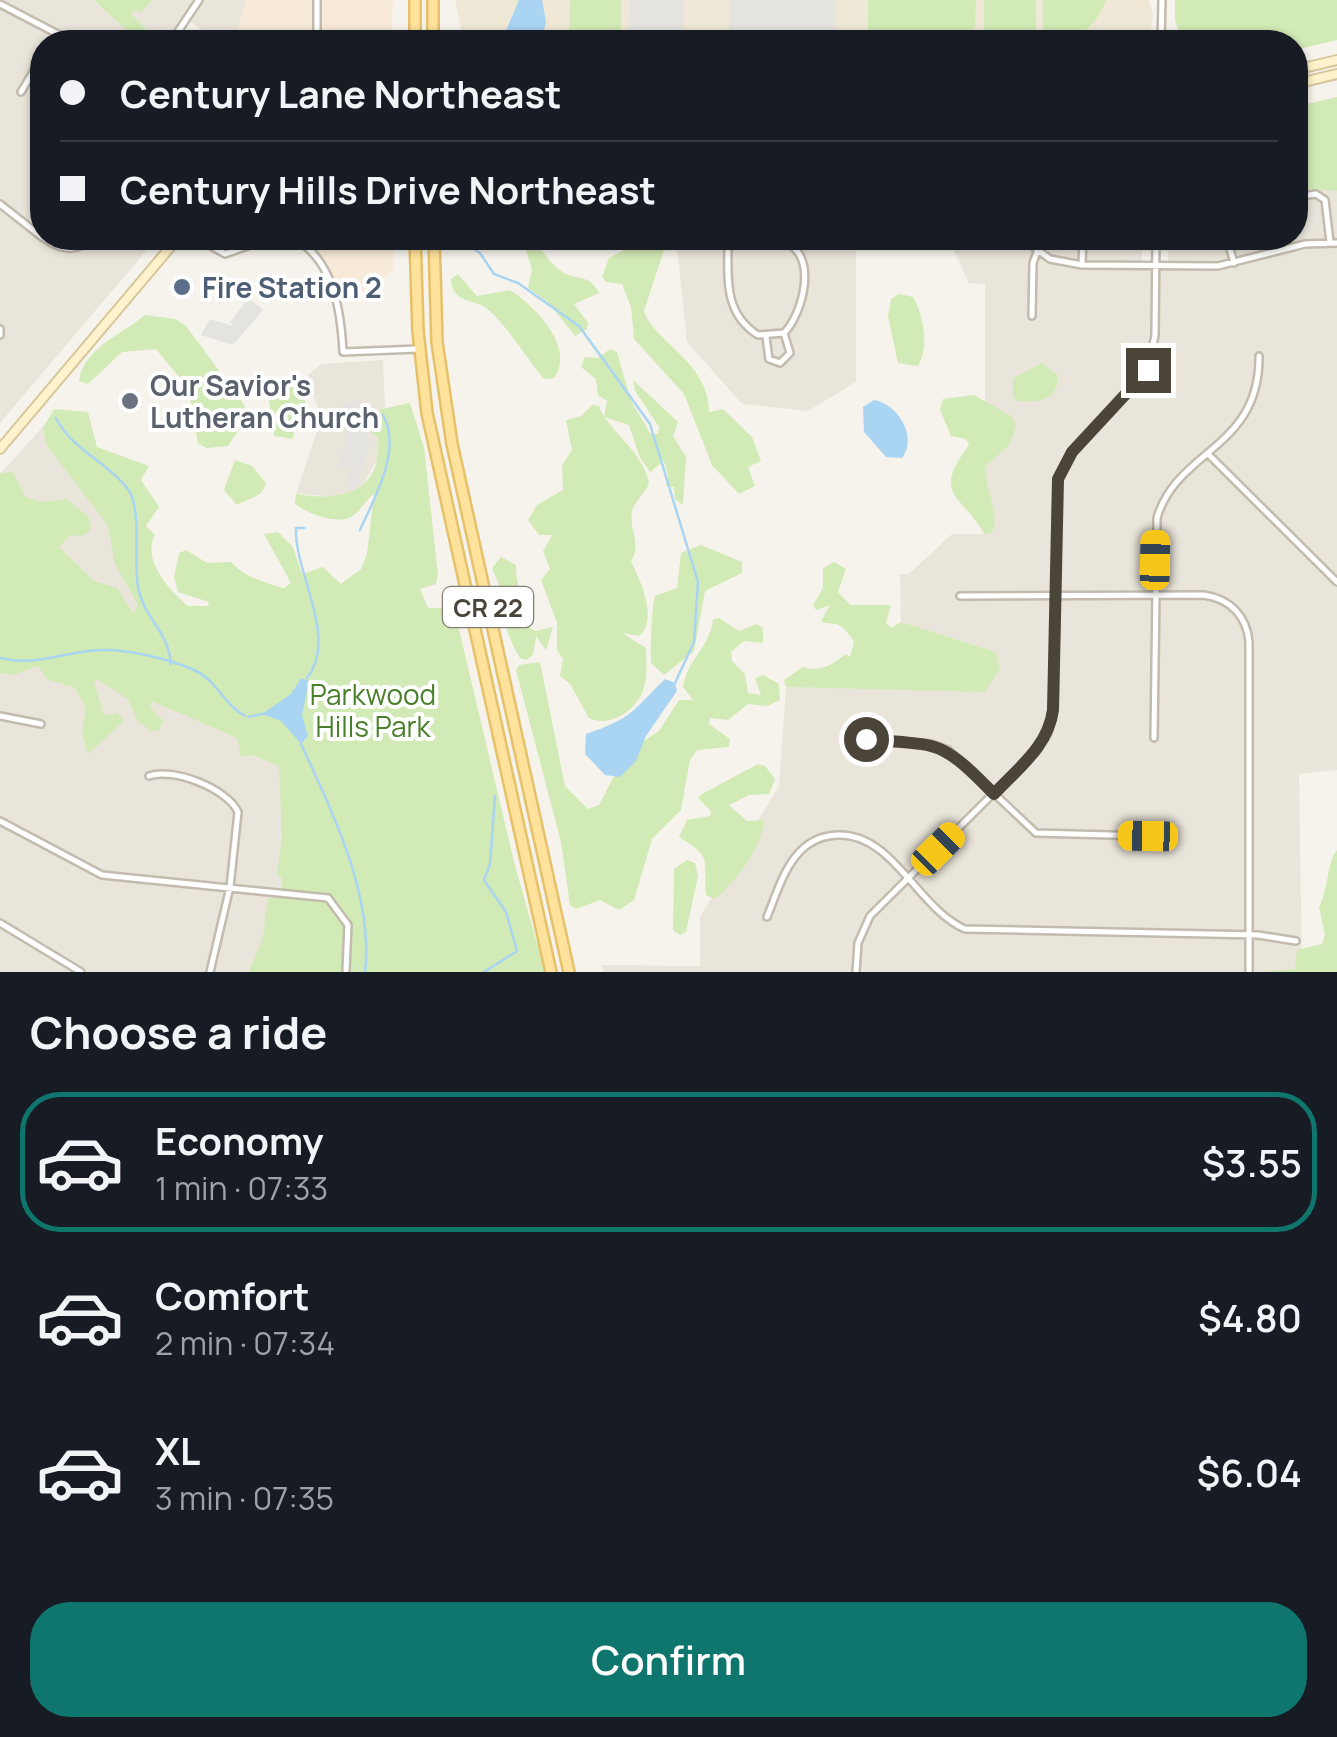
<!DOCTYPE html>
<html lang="en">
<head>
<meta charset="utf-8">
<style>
  body { margin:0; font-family:Manrope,sans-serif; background:#242831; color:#f1f3f6; height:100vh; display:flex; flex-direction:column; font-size:38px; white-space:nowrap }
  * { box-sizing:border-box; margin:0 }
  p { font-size:32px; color:#9ea1a6 }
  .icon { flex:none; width:55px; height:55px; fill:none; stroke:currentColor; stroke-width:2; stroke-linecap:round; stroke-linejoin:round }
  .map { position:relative; height:972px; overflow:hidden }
  .details { display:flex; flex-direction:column; background:#171b24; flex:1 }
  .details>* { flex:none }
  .hud { position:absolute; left:30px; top:30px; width:1278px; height:220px; border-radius:40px; box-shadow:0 2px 8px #0004; display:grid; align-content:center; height:220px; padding:0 30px; background:#171b24 }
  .end { position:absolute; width:45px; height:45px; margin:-22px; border:12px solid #4b4439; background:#fff; box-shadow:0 0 0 5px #fff }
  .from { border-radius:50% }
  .car { position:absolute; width:30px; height:60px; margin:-30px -15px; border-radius:12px; box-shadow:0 0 8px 2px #0007; background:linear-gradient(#f5c518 24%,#345 0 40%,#f5c518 0 76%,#345 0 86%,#f5c518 0) }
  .hud b { display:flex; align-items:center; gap:35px; height:95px; font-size:38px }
  .hud b+b { border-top:2px solid #363941 }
  .hud i { width:25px; height:25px; background:#f1f3f6 }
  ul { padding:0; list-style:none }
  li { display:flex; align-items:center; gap:30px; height:140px; margin:0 20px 15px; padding:0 10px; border:5px solid transparent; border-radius:40px }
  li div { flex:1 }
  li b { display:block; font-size:38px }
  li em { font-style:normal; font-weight:600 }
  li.current { border-color:#0f766e }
  li>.icon { width:90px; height:90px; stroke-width:1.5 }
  h2 { padding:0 30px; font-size:45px; line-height:120px }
  .action { display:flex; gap:20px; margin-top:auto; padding:20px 30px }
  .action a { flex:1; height:115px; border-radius:40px; background:#0f766e; color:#fff; font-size:40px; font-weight:600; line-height:115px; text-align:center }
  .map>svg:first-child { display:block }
</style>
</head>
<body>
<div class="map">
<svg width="1337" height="972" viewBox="0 0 1337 972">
  <rect width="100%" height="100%" fill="#f6f3ec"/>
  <path fill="#eae5da" d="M0,0H93L146,42H42V238H157L0,423Z
    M142,0H247L233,42H217L190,21L171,42H160L130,14Z
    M1295,188L1337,191V770L1299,774L1302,972H604L602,965L700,966V917L779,786L786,687L985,691L996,652L901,622L900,574H909L952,534H985V284L969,283L948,238H1142V265H1168V238H1295Z
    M676,238H856V382L808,411L742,404L687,342Z
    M383,360L385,408L373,411L380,454L361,489L345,497L296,494L316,434L318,408L306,377L321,364Z
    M47,422L117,519L138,606L93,674L282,758V946L276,972H0V474Z"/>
  <path fill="#f7ead8" d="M247,0H393L391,42H233Z
    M307,238H393L394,270L358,294H345Z"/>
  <path fill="#efe8d6" d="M455,0H1149L1153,15L1149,42H464Z"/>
  <path fill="#d2eab5" d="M94,0H152L141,13L135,9L131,14L157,40H137Z
    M570,0H621V38L569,37Z
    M868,0H976L975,27L960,42H868Z
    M984,0H1036V42H984Z
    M1043,0H1106C1095,30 1074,42 1043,42Z
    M1175,0H1337V40L1295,50V42H1183L1175,21Z
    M1337,97V191L1295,188V107Z
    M527,238H535C539,248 553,268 566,274C581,281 589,274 599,293L574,304L588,323L587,329L575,336L548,302L528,288L532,269L524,245Z
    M626,238H668L644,311C654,342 710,363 709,412L723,409L752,437L761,461L748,467L755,486L739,494L712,465L684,394L634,339L631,307L622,284L606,282L602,277L609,258L626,249Z
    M458,274L477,296L510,290C535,306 576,348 554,378L544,379C531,364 500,315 483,306C468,299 452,301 451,279Z
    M899,294L913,297C924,315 929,348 918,366L898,363L888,316L891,299Z
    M145,315L175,319L186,326L243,403L249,415L228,446L206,448L198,443L188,388L156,349L122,352L88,384L79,381C83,348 123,334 145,315Z
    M610,349L617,352L631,401L650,433L658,434L659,427L635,391L633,380L678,422L673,436L686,457L683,505L675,499L674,487L666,486L668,475L664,461L650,472L640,458L629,425L604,417L607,401L598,395L596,379L581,367L585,357L598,358Z
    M1042,363L1058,376C1057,401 1041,402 1019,401L1013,397V379Z
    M287,386L300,388L306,403L295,422L293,439L274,436L269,400Z
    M974,395L1012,417L1016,425L1010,444L985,467C985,487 1000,516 992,532L985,535C961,493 931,496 969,445L966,439L951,436L940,410L943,399Z
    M410,403L424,448L438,575L436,584L420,589L428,608H454L514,862L545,972H249L263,937L268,898L282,896V878L277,876L282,837L279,766L253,755L241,756L237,738L152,701L150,707L163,721L159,730L150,731L137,720L128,699L97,679L94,683L104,715L117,713L124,721L88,754L82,734L86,707L75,688L47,679L38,666L13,675L0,673V473L13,472L25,497L41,502L66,499L88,516L91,528L85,535L69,536L59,547L94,581L117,588L133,613L138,605L115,564L108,526L46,444L43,428L54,409L88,412L97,447L149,466L141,480L159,507L146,526L155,535C141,559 170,591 188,606H208L209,602L178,592L174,577L179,553L186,550L207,563L231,562C243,576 265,583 284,588L291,583L264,534L278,532L293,547L302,574L323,567L341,584L361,569L367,554L374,494C366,499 360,512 351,517C336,525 307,513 295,504L296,494C342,502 383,492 378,437L366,429L364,420L373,411Z
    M592,405L599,406C607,430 644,452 649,483C645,495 634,501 632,512C629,530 642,545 631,561C640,580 659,619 639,636L622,633L646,648C646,661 648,675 644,687C638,711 609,728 589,718L570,684L560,676L563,659L557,650V623L541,580L550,569L543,551L552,535H539L528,520L537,505L563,490L562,466L572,450L566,420L581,416Z
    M235,460L252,466L266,483C262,499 247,498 237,505L224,490Z
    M701,545L742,562V573L705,591L694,651L664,675L651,663C650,655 652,602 655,596L677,588L681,553Z
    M501,557L516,565C515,596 533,606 530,628L536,631L553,627L546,650L536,636L533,655L526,660L520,658C511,644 500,617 505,600L492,568Z
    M834,562L846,569L838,592L850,605H891L886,623L891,628L901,622L996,652L1000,668L985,692L786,687L784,680L803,667C820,673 833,664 846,654L850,657L854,642C840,616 829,627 821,621L830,605L816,610L813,605L823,588V568Z
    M719,618L739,631L757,624L763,628V643L744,641L731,652L732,661L745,674L748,693L761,695L755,678L763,675L779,684L780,700L767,706L748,704L728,720L710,718L709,724L730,739L729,747L697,750L690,760L681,810L652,839L634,900L619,910L600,900L576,909L570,905L561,842L516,670L519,665L540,662L565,786L588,809L599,805L616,772L639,744L659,731L679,700H693L683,687C686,661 711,646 713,619Z
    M758,764L765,766L775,779L769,794L749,795L729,805L747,821L763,820C767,840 734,885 715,899L706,895C703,860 714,858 679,837L687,820L710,816L711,811L698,798L702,794Z
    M1337,850V972H1261L1295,969L1297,950L1322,944L1325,934L1319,907C1330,885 1326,864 1337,850Z
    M687,860L695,863L698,876L686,932L680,935L673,930L674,869Z"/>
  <path fill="#e5e3e0" d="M629,0H684V36L638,35L637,42H628Z
    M729,0H836L835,40L729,42Z
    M249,298L263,310L233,345L201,335L210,319L233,326L230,322Z
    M362,400L370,445L354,491L345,487L351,471L338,466L346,442L342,404Z"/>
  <path fill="#a9d4f2" d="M519,0H542L546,22L541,42H501Z
    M874,400C898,404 918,437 902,458L886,457L864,432L863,407Z
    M301,678L309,681L302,715L308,736L301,744L281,721L262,714L291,694Z
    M665,679L675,683L677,691L646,736L636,761L620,777L605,775L585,754L586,734C633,718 631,712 665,679Z"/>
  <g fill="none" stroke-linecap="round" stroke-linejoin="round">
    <path stroke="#a9d4f2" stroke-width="2.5" d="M458,238L480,253L494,274L518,283L579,326L650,424L698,582L694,642L675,683
      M56,418C72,450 106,461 127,488C143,508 133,560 138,587C143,617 169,632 171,664
      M304,528H296C294,573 339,637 307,678
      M360,530C375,497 402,450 383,415
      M0,658C37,667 65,651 101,650C128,649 169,659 194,670C217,680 223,704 245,716
      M248,717L262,714
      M301,744C332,811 374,896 365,972
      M484,972L517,951L506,912L484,880L490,864L495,796"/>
    <defs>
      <path id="minor" d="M317,0V40
        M0,4L73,42
        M171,42L199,0
        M1161,42L1162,0
        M21,92L42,57
        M1295,197L1316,194L1325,200L1330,242
        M0,204L42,237
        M44,238C60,250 77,253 92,238
        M197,238L225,254L270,238
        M293,238C334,259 341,312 343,352L418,349
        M728,238V241C728,277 723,313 758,335L784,333C803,314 819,254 784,242C767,235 746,240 728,241
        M1021,238L1050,259L1082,265L1218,266L1305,244L1337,243
        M1227,238L1234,263
        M1082,264L1083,238
        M1032,316L1033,263L1037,252
        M0,329V335
        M766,337L769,359L780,363L790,353L784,333
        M1208,454L1337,582
        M960,596L1204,595C1230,599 1247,616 1249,642V972
        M0,716L41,724
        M1154,738L1157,518C1177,449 1260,449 1259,356
        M866,739L931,744L948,750L1036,833L1148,836
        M149,776C173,767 228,789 238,812L230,887L210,972
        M0,821L102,875L328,898L348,925L346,970
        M767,917C781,883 792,836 838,835C893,833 918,909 965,929L1258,935L1296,941
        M0,923L81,972
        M856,972L858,943L870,916L1037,750L1048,733L1054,701L1058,479L1073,452L1148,370L1155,335L1156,238"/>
      <path id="secondary" d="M1295,70L1337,60
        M1295,84L1337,74
        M0,449L178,238"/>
      <path id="primary" d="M415,0V42
        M433,0V42
        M415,238L418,331L427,413L551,972
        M434,238L437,342L452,444L569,972"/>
    </defs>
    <use href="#minor" stroke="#c2bbae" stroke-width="10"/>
    <use href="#secondary" stroke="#d6c79b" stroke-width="12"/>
    <use href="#primary" stroke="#e6c16a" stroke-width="14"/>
    <use href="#minor" stroke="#fff" stroke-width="5"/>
    <use href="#secondary" stroke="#fff3cd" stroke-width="8"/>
    <use href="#primary" stroke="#ffe39c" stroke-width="9"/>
  </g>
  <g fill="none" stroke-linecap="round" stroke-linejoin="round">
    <path stroke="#4b4439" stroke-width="12" d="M866,739C941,746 939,738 994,794C1018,768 1048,747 1053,710L1058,479L1072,452L1148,370"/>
  </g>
  <circle fill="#5c6f8a" stroke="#fff" stroke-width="4" cx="182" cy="287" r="10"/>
  <circle fill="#6b7280" stroke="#fff" stroke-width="4" cx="130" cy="401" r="10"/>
  <g text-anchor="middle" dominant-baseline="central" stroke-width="8" stroke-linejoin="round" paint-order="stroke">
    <rect fill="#fff" stroke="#817c74" stroke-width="2.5" x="443" y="587" width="90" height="40" rx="8"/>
    <g font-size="25" font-weight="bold" fill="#4b4439">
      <text x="488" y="607">CR 22</text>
    </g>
    <g font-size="28" font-weight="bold" fill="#4e5e75" stroke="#fff" text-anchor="start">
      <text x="202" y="287">Fire Station 2</text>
    </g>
    <g font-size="28" font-weight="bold" fill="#5b616d" stroke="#fff" text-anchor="start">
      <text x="150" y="385">Our Savior's<tspan x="150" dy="32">Lutheran Church</tspan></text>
    </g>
    <g font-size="28" fill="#4a7f2a" stroke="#fff">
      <text x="373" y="694">Parkwood<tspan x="373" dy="32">Hills Park</tspan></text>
    </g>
  </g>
</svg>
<i class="end from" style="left:866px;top:739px"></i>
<i class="end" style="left:1148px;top:370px"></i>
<i class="car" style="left:1155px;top:560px;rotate:1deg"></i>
<i class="car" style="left:1148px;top:836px;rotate:271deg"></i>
<i class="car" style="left:938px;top:849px;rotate:45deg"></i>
<div class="hud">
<b><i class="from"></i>Century Lane Northeast</b>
<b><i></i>Century Hills Drive Northeast</b>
</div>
</div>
<section class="details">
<h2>Choose a ride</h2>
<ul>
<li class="current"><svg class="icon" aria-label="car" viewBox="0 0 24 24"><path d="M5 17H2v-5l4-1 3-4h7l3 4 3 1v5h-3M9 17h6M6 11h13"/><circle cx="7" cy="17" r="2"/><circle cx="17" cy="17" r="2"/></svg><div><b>Economy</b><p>1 min · 07:33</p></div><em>$3.55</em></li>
<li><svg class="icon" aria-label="car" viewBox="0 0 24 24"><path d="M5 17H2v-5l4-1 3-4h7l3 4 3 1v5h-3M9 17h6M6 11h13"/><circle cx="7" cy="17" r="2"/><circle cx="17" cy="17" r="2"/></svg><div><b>Comfort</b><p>2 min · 07:34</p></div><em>$4.80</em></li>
<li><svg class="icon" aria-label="car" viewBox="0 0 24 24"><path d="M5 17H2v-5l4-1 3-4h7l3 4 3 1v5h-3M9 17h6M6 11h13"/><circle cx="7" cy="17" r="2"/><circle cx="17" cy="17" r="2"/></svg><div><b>XL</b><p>3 min · 07:35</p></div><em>$6.04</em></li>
</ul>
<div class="action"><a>Confirm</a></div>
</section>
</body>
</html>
